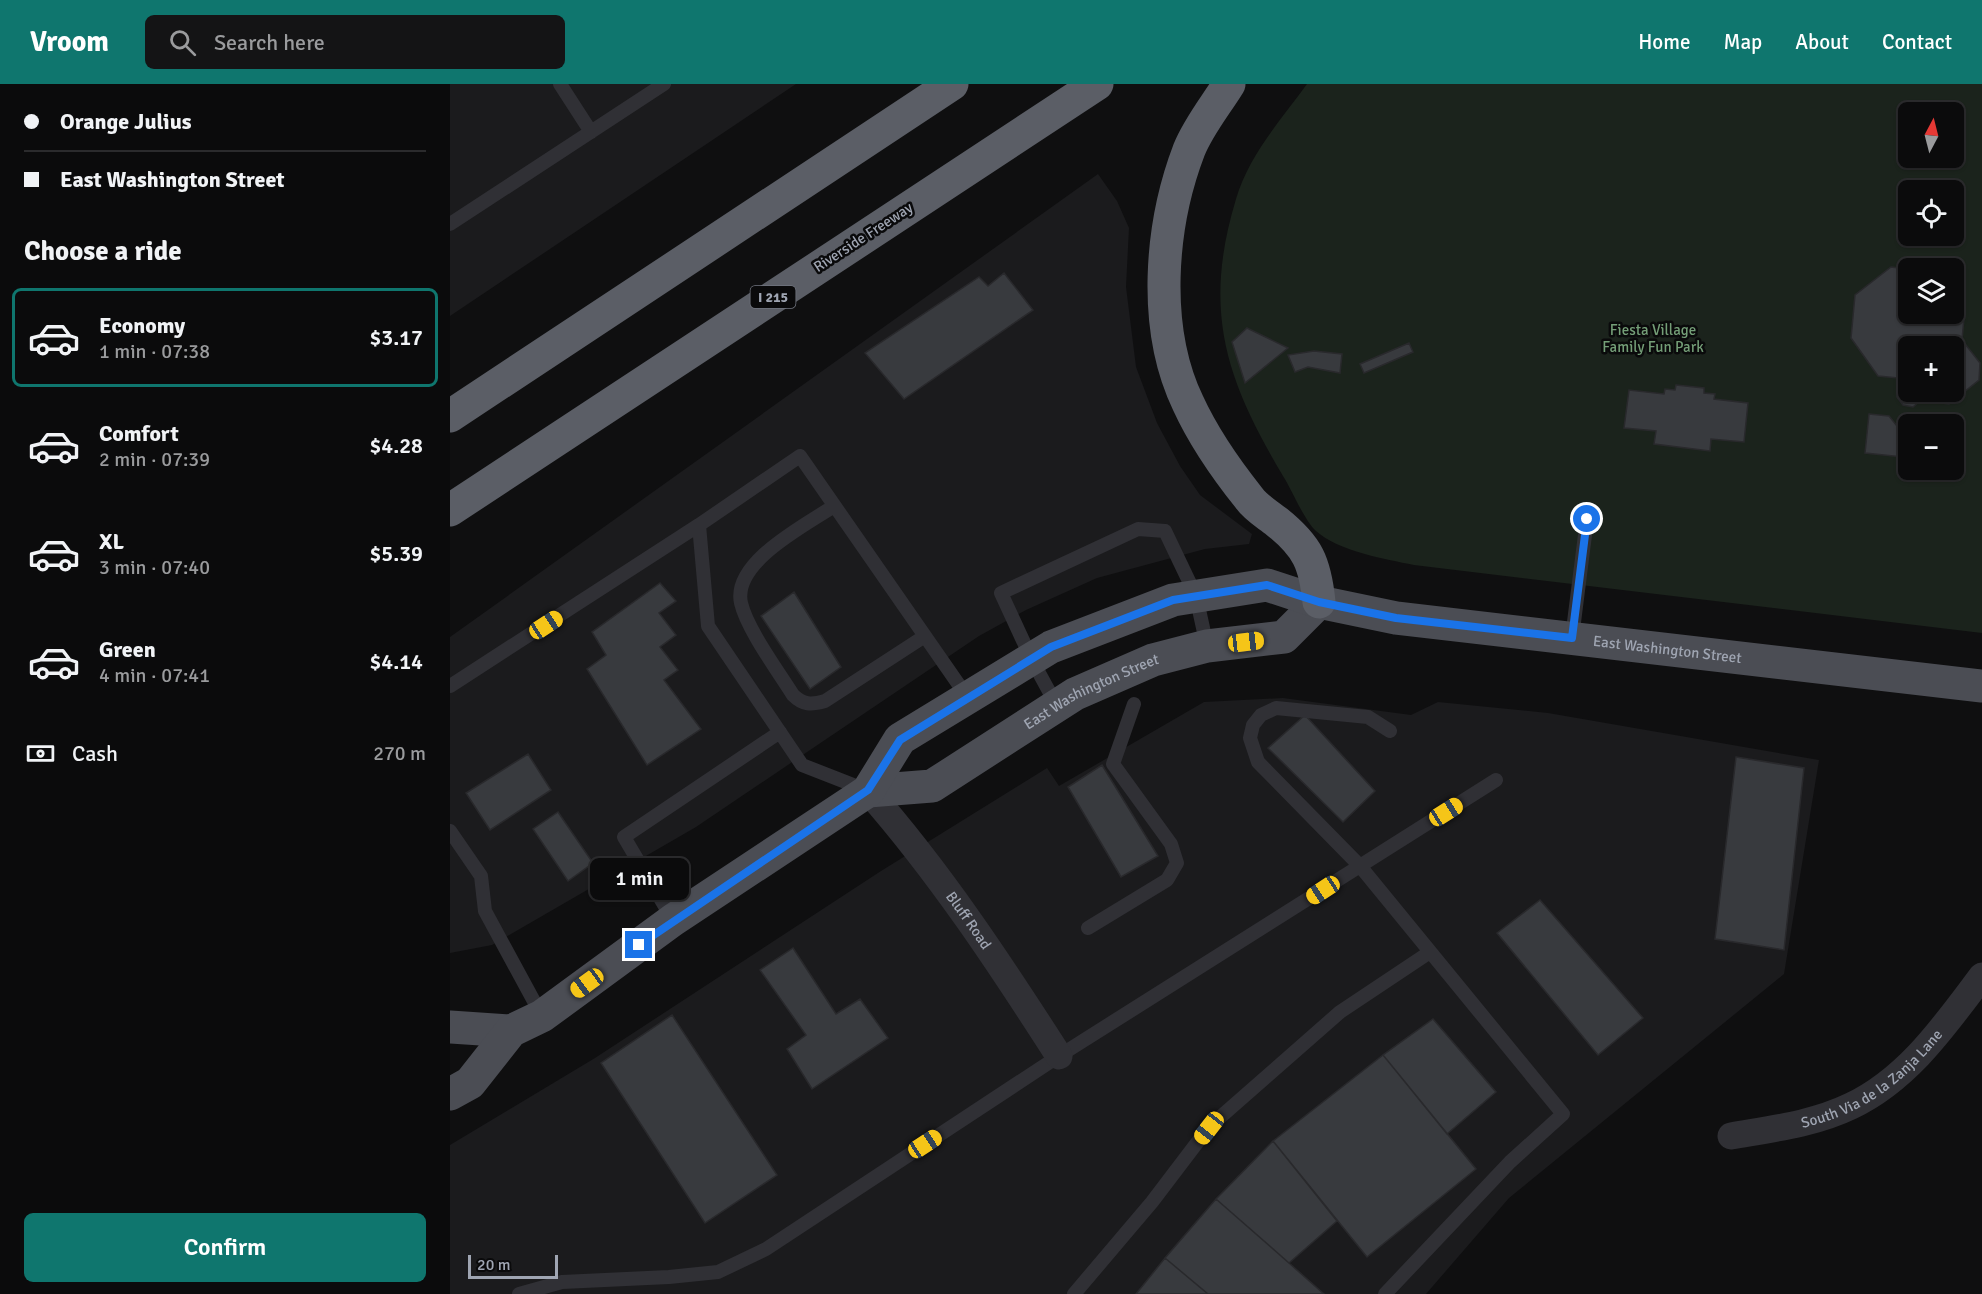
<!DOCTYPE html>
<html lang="en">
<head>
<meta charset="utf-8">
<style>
  body { margin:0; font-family:Signika,sans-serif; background:#141415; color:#f1f3f6; height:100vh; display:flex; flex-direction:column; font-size:22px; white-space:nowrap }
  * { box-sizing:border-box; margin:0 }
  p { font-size:20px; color:#9a9b9d }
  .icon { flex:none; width:33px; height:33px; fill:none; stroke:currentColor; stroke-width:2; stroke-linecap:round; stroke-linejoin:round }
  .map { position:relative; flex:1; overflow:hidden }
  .side { display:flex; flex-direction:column; background:#0b0b0c; width:450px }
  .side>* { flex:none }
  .banner { display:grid; align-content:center; height:132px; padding:0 24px; background:#0b0b0c }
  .needle { width:39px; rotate:7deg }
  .buttons { position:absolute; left:1448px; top:18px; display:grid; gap:12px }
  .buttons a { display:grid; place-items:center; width:66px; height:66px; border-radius:9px; background:#0b0b0c; box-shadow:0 2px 4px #0004,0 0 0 2px #2b2b2d; font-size:30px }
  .scale { position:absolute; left:18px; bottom:15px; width:90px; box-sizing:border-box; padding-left:6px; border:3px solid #9fa5b2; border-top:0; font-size:16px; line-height:21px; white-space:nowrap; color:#9fa5b2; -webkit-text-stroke:4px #0a0a0b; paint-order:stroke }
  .end { position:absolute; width:27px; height:27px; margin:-14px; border:8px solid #1a73e8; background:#fff; box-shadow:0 0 0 3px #fff }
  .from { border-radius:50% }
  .bubble { position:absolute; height:42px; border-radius:9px; background:#0b0b0c; box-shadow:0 2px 4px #0004,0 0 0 2px #2b2b2d; font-size:20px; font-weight:600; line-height:42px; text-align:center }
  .car { position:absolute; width:18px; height:36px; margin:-18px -9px; border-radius:8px; box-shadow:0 0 4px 2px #0007; background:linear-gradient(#f5c518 24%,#345 0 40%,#f5c518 0 76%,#345 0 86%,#f5c518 0) }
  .banner b { display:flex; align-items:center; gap:21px; height:57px; font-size:22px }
  .banner b+b { border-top:2px solid #2b2b2d }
  .banner i { width:15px; height:15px; background:#f1f3f6 }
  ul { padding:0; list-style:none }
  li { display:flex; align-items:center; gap:18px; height:99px; margin:0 12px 9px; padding:0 12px; border:3px solid transparent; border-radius:9px }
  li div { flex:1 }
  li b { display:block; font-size:22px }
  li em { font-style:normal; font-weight:600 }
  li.on { border-color:#0f766e }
  li>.icon { width:54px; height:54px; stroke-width:1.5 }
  h2 { padding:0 24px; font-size:27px; line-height:72px }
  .pay { display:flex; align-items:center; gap:15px; height:66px; padding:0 24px; font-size:22px }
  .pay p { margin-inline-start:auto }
  .action { display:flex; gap:12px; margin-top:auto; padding:12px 24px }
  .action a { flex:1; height:69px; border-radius:9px; background:#0f766e; color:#fff; font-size:24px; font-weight:600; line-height:69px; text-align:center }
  header { display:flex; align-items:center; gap:36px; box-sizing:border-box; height:84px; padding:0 30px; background:#0f766e; color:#fff }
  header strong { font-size:28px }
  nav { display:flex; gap:33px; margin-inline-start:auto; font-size:21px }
  .search { width:420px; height:54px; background:#141415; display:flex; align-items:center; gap:15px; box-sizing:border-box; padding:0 21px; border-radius:9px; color:#9a9b9d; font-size:22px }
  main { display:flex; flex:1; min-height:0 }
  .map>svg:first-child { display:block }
</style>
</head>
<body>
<header>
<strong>Vroom</strong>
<div class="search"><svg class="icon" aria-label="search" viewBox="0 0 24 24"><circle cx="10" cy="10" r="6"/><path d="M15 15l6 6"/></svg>Search here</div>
<nav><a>Home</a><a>Map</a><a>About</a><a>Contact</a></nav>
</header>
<main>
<section class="side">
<div class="banner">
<b><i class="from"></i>Orange Julius</b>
<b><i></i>East Washington Street</b>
</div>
<h2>Choose a ride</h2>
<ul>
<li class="on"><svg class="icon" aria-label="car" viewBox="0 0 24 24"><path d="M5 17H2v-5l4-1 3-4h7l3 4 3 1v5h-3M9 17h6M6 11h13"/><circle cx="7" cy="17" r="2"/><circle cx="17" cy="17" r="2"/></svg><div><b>Economy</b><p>1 min · 07:38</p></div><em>$3.17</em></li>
<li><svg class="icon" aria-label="car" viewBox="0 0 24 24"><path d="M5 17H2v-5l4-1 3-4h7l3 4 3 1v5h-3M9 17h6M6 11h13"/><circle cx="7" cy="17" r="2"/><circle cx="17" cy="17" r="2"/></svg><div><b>Comfort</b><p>2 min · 07:39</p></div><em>$4.28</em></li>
<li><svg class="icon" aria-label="car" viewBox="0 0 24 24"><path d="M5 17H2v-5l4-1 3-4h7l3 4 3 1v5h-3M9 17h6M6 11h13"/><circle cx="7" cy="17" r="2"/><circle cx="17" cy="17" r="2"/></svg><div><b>XL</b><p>3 min · 07:40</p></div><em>$5.39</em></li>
<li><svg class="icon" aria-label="car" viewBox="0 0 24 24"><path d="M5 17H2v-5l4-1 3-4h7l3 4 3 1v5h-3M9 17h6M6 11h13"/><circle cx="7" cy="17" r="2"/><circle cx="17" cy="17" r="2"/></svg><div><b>Green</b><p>4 min · 07:41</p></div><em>$4.14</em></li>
</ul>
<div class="pay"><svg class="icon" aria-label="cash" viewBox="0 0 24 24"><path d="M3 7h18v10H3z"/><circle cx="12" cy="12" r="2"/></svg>Cash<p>270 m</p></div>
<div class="action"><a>Confirm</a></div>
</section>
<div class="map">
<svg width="1532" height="1210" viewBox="0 0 1532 1210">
  <rect width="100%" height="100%" fill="#0f0f10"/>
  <path fill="#1b1b1d" d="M0,0H346L0,232Z
    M648,90L667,117L679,144L676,203L686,283L707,339L730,382L750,411L802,450L799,460L755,465L647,494L576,526L529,552L246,743L42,861L0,869V553Z
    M833,614L961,631L988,618L1098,629L1369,676L1334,890L1059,1114L976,1210H0V1061L145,974L431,787L597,684L609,702L754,618Z"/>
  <path fill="#1b231c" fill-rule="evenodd" d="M857,0H1532V549L964,481C935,475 888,467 866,447C854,436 842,406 833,392C776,296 752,227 786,115C799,71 830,37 857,0ZM1458,28H1503V74H1458ZM1458,106H1503V152H1458ZM1458,184H1503V230H1458ZM1458,262H1503V308H1458ZM1458,340H1503V386H1458Z"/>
  <path fill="#383a3e" stroke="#29292c" stroke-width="1.5" d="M1441,183L1458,185V230H1503V221L1514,234L1512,256L1530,279L1529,296L1499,320L1483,318L1474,308H1503V262H1458V295L1428,292L1401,254L1405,211Z
    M554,189L583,226L454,315L415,269L529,193L538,202Z
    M797,244L838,264L795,299L782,258Z
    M959,259L963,268L914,289L910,280Z
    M864,267L892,270L890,289L858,283L845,288L838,271Z
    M1456,297L1458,308H1472L1471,316L1463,323L1453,321L1447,313L1448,304Z
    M1226,301L1254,304V309L1265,310L1264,315L1298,319L1294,358L1261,355L1260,367L1204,360L1206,347L1174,344L1179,306L1214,310L1215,305L1225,306Z
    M1419,330L1439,332L1455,352L1453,373L1415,369Z
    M210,499L226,517L209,529L226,551L210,563L228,586L214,596L251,645L197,681L137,585L156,571L142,548Z
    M344,508L391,583L360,605L311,532Z
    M855,631L925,707L893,738L818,664Z
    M78,670L101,706L40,746L16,709Z
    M1286,673L1354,684L1334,866L1265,855Z
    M652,681L708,772L671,793L618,703Z
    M108,728L143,779L118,797L83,745Z
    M1090,816L1193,934L1148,971L1047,849Z
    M343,864L386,930L410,915L438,954L362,1005L337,965L356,951L310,886Z
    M222,931L327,1091L255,1139L151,979Z
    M983,935L1046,1008L997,1050L933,971Z
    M933,971L1026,1085L917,1173L823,1057Z
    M823,1057L887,1137L839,1179L766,1115Z
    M766,1115L839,1179L874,1210H758L715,1174Z
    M715,1174L758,1210H686Z"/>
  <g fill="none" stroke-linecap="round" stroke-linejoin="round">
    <path stroke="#303035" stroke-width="14" d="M110,0L141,48
      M0,140L214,0
      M384,422C356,441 282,478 291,519C297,545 328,587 343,611C353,621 361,621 375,617L475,552
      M1122,554L1137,435
      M0,602L249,441
      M607,622L582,576L551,509L688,445L715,447L746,512L757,562
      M416,706L352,681L258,542L249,441L350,372L518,614
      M0,747L31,792L35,827L92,932
      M223,836L174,753L330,648
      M638,844L717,796L727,779L721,760L663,680L684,620
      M69,1210L112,1198L219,1193L268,1188L316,1165L609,972L1046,696
      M624,1210L702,1118L759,1043L890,928L980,868
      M935,1210L1060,1078L1113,1030L910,782L808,678L800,654L803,641L811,631L826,624L918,633L940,647"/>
    <g stroke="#303035" stroke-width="27">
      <path id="s1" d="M418,707C490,789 550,880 609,972"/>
      <path id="s2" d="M1281,1052C1321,1045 1364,1040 1401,1022C1458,995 1495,941 1532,892"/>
    </g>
    <g stroke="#4b4d54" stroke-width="33">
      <path id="s3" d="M418,707L482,702L625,610L703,576L757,562L834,553L869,518"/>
      <path d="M0,943L61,947"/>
      <path id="s4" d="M0,1010L20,999L61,947L92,932L223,836L418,707L450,655L601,563L723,516L817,501L869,518L946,534L1532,602"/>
    </g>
    <path stroke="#5b5e66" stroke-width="33" d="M779,0C766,21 748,43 739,66C710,142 702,244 738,319C754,354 775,384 799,414C806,424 817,430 827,438C858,463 865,479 869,518
      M0,332L502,0
      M0,426L647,0"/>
  </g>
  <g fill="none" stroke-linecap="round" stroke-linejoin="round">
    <path stroke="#1a73e8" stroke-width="8" d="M189,861L418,706L450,656L601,563L723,516L817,501L869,518L946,534L1122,554L1137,435"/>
  </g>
  <g text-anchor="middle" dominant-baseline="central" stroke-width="5" stroke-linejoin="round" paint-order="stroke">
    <rect fill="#0a0a0b" stroke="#727680" stroke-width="1.5" x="300.5" y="202" width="45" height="22" rx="4.5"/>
    <g font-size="14" font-weight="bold" fill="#9fa5b2">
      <text x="323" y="213">I 215</text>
    </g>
    <g font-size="15" fill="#9fa5b2" stroke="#0a0a0b">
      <text transform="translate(413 153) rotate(-33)">Riverside Freeway</text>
      <text stroke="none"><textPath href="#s4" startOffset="1390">East Washington Street</textPath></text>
      <text stroke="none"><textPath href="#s3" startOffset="250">East Washington Street</textPath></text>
      <text stroke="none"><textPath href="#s1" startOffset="164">Bluff Road</textPath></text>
      <text stroke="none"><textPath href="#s2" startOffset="156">South Via de la Zanja Lane</textPath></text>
    </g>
    <g font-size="15" fill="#749e77" stroke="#0a0a0b">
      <text x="1203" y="246">Fiesta Village<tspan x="1203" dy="17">Family Fun Park</tspan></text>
    </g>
  </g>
</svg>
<div class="buttons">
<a><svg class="needle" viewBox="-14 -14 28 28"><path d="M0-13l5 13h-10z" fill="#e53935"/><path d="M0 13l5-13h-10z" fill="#9a9b9d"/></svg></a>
<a><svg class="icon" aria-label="locate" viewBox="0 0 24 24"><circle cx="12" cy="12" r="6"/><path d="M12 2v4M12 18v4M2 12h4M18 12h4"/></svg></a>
<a><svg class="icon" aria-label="layers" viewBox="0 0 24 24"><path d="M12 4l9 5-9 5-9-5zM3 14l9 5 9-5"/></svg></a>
<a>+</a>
<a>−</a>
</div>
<div class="scale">20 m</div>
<i class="end from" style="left:1137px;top:435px"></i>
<i class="end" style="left:189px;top:861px"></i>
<div class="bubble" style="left:140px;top:774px;width:99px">1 min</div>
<i class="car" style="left:96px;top:541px;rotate:57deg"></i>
<i class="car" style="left:796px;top:558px;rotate:83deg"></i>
<i class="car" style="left:996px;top:728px;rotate:58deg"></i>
<i class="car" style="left:873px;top:806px;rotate:237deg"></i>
<i class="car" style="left:137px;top:899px;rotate:234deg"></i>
<i class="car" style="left:759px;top:1044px;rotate:218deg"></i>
<i class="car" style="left:475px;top:1060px;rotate:57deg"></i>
</div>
</main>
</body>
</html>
